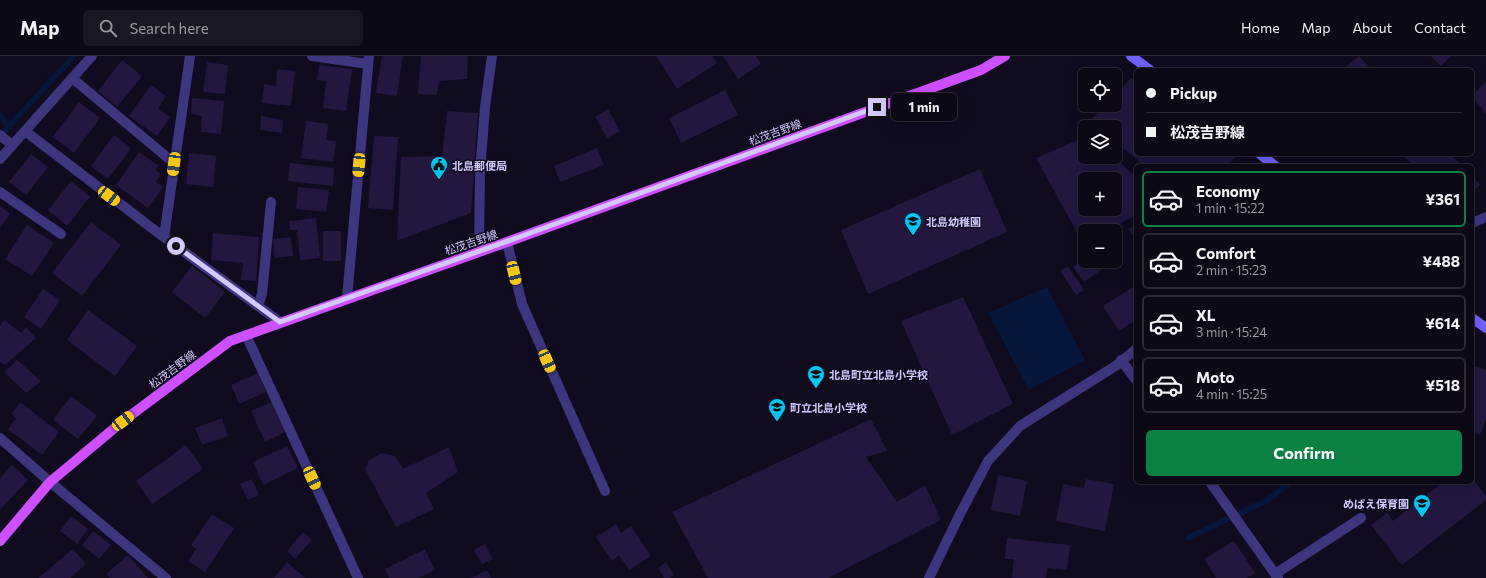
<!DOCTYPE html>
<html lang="en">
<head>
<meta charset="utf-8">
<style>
  body { margin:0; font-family:Commissioner,"Noto Sans JP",sans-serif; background:#1a1623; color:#f1f3f6; height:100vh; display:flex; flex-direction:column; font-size:15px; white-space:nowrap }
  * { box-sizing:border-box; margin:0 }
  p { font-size:13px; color:#9a9aa1 }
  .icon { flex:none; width:22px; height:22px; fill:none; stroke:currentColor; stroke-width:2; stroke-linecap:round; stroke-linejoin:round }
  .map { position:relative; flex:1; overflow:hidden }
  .sheet { position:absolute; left:1134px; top:108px; width:340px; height:320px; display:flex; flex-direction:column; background:#0c0816; border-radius:6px; box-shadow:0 4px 16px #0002,0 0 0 1px #2c2935 }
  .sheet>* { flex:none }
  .banner { position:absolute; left:1134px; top:12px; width:340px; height:88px; border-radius:6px; box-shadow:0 4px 16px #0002,0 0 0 1px #2c2935; display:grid; align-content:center; height:88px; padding:0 12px; background:#0c0816 }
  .controls { position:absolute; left:1078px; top:12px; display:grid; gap:8px }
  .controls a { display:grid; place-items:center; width:44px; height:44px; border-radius:6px; background:#0c0816; box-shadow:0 4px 16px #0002,0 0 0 1px #2c2935; font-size:20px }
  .end { position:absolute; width:18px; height:18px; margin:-9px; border:5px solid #d3c8ff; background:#111; box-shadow:0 0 0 2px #111 }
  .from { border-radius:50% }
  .bubble { position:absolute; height:28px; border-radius:6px; background:#0c0816; box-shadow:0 4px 16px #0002,0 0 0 1px #2c2935; font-size:13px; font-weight:700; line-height:28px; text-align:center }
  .car { position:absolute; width:12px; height:24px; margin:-12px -6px; border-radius:5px; box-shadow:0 0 3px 1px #0007; background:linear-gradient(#f5c518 24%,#345 0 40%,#f5c518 0 76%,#345 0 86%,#f5c518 0) }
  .banner b { display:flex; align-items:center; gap:14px; height:38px; font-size:15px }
  .banner b+b { border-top:1px solid #2c2935 }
  .banner i { width:10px; height:10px; background:#f1f3f6 }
  ul { padding:7px 0 0; list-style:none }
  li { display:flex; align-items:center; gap:12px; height:56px; margin:0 8px 6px; padding:0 4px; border:2px solid #2c2935; border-radius:6px }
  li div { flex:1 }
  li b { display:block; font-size:15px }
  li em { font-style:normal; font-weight:700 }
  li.selected { border-color:#0b8043 }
  li>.icon { width:36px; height:36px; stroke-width:1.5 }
  .button { display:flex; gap:8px; margin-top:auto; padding:8px 12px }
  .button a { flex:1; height:46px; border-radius:6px; background:#0b8043; color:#fff; font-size:16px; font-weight:700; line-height:46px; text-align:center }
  header { display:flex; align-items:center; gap:24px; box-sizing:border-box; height:56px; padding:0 20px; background:#0c0816; border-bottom:1px solid #2c2935 }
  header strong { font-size:19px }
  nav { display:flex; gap:22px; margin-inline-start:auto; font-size:14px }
  .search { width:280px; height:36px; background:#1a1623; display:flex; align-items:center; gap:10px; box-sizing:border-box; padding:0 14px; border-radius:6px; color:#9a9aa1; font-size:15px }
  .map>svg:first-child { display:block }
</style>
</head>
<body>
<header>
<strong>Map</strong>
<div class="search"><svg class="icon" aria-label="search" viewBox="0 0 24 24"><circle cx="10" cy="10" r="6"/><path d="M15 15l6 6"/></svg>Search here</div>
<nav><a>Home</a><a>Map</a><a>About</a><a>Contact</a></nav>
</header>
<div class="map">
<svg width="1486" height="522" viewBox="0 0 1486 522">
  <rect width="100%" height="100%" fill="#100b1e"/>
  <path fill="#07163b" d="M1047,231L1085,304L1029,334L988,257Z"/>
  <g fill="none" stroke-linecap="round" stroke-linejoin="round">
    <path stroke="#07163b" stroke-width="6" d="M0,59L9,71
      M0,80L74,0
      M1188,482L1266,445L1291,426"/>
  </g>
  <path fill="#231740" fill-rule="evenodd" d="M382,0H403L397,40L376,37Z
    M421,0H468L467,23L439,25L437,39L418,38Z
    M656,0H713L717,7L677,33Z
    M723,0H756L761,8L738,23Z
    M1359,0L1372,14H1342Z
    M1431,0H1451L1441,10Z
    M122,4L142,20L117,51L98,35Z
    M207,6L228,9L225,38L203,36Z
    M319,9L352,13L346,55L323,52L326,25L317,24Z
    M277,13L295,15L291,50L262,47L264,28L276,30Z
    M1131,22L1136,26V98H1233L1236,100L1228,110H1145L1115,86V71H1096L1090,65L1105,49H1115V39Z
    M1486,26V59L1472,39Z
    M151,29L166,40L158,53L170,61L157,80L129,60Z
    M725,34L738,59L681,87L669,62Z
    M192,42L224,45L221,78L201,76L202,60L191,58Z
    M79,46L100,62L74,97L53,81Z
    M608,53L620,75L607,82L595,61Z
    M447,55L478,57L471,157L397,185L401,101L442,100Z
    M261,60L283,64L282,77L260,74Z
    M306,65L328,68L326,84L336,85L333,106L301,102Z
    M114,79L131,92L108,123L91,110Z
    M374,80L398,81L393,154L368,152Z
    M1085,81V101H1114L1136,121V159L1108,175H1085V188L1084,189L1036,102ZM1085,123H1115V153H1085Z
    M597,92L604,109L560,126L554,110Z
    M139,96L159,110L155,114L161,118L156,126L163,131L148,152L116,129Z
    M189,97L216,100L213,131L186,128Z
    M31,98L48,111L26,139L9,126Z
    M1402,98H1451L1462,110H1414Z
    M290,107L334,112L333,130L288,125Z
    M980,113L1007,176L868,238L841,174Z
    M1472,120L1480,129L1472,136Z
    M71,125L90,141L67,170L48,154Z
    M298,131L329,134L326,156L296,153Z
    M0,150L10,158L0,172Z
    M316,162L320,202L300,204L297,174H290L289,165Z
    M91,166L121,189L82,240L52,217Z
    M27,169L54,187L32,220L5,203Z
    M1136,169V185L1129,173Z
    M323,175H341V205H323Z
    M213,177L259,181L256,225L241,224L243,207L211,204Z
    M291,181L293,200L275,202L273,183Z
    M1085,203V205H1104L1107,210L1084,226L1073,211Z
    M192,210L225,236L205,262L172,236Z
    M1068,210L1084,234L1076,239L1060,215Z
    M1136,229V264L1119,275L1103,250Z
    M43,233L60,244L41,273L24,261Z
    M963,241L1013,348L952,379L901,265Z
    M88,254L137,290L115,320L67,284Z
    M4,264L21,277L26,271L36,282L5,309L0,306V270Z
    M17,304L41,325L26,337L4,316Z
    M1472,309L1486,314V363L1480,379L1472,375Z
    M258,317L266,336L239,348L231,329Z
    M71,340L97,360L78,383L53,364Z
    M20,346L59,376L42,399L8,373L16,362L12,358Z
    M271,346L285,376L265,386L251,355Z
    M222,362L228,380L202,389L195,372Z
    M871,363L887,395L866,401L897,446L925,429L941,464L828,522H708L672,456Z
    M186,389L203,413L152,448L136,425Z
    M287,390L298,412L263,429L253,406Z
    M449,391L458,416L426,437L434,453L396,471L365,413L369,404L382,397L395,400L403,413Z
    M12,409L28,424L0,454V422Z
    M998,419L1027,425L1020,460L991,454Z
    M1472,422L1486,440V444L1402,509L1371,469L1387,457L1393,465L1442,427L1441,426H1472Z
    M252,423L259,439L248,444L240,428Z
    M1086,423L1114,428L1105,475L1056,465L1063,428L1084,432Z
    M212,458L234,472L205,516L188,505L196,493L191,489Z
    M71,460L88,473L77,488L60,475Z
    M616,468L621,477L631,470L651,500L629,514L619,499L612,505L596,481Z
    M93,475L111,489L99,503L82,489Z
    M303,476L312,484L295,503L287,495Z
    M1007,482L1070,489L1067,514L1047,512L1046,522H1012L1014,503H1005Z
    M1234,485L1255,517L1247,522H1216L1204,503Z
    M485,488L493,503L482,508L474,494Z
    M73,493L86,508L70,522H38Z
    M425,493L435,514L418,522H389L385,513Z
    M128,499L148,522H110L106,518Z
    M287,506L305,522H274Z
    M666,506L674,519L669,522H664L658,512Z
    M487,514L491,522H471Z"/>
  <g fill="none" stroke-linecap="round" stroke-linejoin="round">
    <path stroke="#3e357f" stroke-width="10" d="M72,22L174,107
      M0,136L61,178
      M258,250L262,238L271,146
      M1275,518L1361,462"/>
    <path stroke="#3e357f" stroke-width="10" d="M312,0L368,8
      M25,75L157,176L280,266
      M0,79L12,89
      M0,103L92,0
      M1472,167L1486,161
      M164,181L190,0
      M507,186L522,248L605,435
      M479,196L480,116L485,51L492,0
      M347,242L369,0
      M246,279L358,522
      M1121,304L1136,324
      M0,382L50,426L166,522
      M1210,426L1278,522
      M929,522L961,456L988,405L1020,370L1117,309L1136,293"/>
    <path stroke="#715fff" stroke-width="10" d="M1131,0L1150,14
      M1260,98L1275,110
      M1472,262L1486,272"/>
    <path stroke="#cd4fff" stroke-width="10" d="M0,485L50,426L123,365L230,285L507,186L981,14L1005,0"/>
  </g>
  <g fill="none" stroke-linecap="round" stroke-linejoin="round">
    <path stroke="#d3c8ff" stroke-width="5" d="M176,190L280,266L522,180L877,51"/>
  </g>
  <defs>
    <symbol id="civic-pin" viewBox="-11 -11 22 30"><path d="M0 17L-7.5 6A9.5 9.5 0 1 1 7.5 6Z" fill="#00c6f3" stroke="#100b1e"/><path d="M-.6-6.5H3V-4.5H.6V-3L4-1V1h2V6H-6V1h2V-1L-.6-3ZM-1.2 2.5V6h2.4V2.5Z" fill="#111"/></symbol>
    <symbol id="school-pin" viewBox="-11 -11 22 30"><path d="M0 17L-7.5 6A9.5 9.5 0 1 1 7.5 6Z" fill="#00c6f3" stroke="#100b1e"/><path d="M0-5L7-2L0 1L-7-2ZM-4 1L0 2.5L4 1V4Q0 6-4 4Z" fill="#111"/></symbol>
  </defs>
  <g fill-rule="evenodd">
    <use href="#civic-pin" x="429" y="99" width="20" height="27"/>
    <use href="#school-pin" x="903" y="155" width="20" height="27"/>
    <use href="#school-pin" x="806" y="308" width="20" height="27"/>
    <use href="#school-pin" x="767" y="341" width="20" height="27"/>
    <use href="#school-pin" x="1412" y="437" width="20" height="27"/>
  </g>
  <g text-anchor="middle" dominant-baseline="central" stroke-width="3" stroke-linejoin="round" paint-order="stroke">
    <g font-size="11" fill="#d3c8ff" stroke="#100b1e">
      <text transform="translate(775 76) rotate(-20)">松茂吉野線</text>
      <text transform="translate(471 186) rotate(-19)">松茂吉野線</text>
      <text transform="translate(172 313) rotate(-37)">松茂吉野線</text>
    </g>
    <g font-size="11" font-weight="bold" fill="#d3c8ff" stroke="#100b1e" text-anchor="start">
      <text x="452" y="109">北島郵便局</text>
      <text x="926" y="165">北島幼稚園</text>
      <text x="829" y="318">北島町立北島小学校</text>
      <text x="790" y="351">町立北島小学校</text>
      <text x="1409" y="447" text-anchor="end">めばえ保育園</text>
    </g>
  </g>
</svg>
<div class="controls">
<a><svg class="icon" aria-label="locate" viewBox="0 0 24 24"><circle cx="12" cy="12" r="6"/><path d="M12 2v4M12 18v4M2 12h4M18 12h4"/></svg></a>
<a><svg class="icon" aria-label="layers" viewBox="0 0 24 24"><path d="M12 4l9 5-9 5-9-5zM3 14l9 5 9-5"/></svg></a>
<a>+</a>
<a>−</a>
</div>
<i class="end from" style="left:176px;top:190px"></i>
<i class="end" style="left:877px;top:51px"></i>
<div class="bubble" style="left:891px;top:37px;width:66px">1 min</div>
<i class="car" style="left:174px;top:108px;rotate:188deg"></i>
<i class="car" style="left:359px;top:109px;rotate:185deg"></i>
<i class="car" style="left:109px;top:140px;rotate:127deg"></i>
<i class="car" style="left:514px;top:217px;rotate:167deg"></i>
<i class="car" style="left:547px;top:305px;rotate:156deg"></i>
<i class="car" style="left:123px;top:365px;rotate:53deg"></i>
<i class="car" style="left:312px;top:422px;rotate:155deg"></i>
<div class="banner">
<b><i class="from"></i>Pickup</b>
<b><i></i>松茂吉野線</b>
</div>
<section class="sheet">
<ul>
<li class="selected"><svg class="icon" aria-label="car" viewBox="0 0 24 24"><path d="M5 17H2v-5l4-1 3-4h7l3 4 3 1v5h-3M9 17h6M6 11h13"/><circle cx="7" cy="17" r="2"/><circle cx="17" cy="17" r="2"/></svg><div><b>Economy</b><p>1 min · 15:22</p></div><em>¥361</em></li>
<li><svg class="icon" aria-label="car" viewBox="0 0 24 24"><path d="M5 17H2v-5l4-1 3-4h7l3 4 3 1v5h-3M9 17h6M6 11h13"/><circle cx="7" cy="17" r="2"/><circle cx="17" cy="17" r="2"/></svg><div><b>Comfort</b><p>2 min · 15:23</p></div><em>¥488</em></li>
<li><svg class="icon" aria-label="car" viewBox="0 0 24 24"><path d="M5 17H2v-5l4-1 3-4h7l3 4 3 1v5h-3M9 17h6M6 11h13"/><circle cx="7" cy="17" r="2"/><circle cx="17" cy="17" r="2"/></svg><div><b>XL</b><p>3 min · 15:24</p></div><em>¥614</em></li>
<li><svg class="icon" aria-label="car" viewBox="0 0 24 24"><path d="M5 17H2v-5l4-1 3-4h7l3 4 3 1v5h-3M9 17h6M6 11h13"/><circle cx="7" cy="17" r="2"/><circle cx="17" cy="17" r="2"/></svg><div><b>Moto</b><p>4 min · 15:25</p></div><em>¥518</em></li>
</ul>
<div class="button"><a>Confirm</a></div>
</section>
</div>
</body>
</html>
